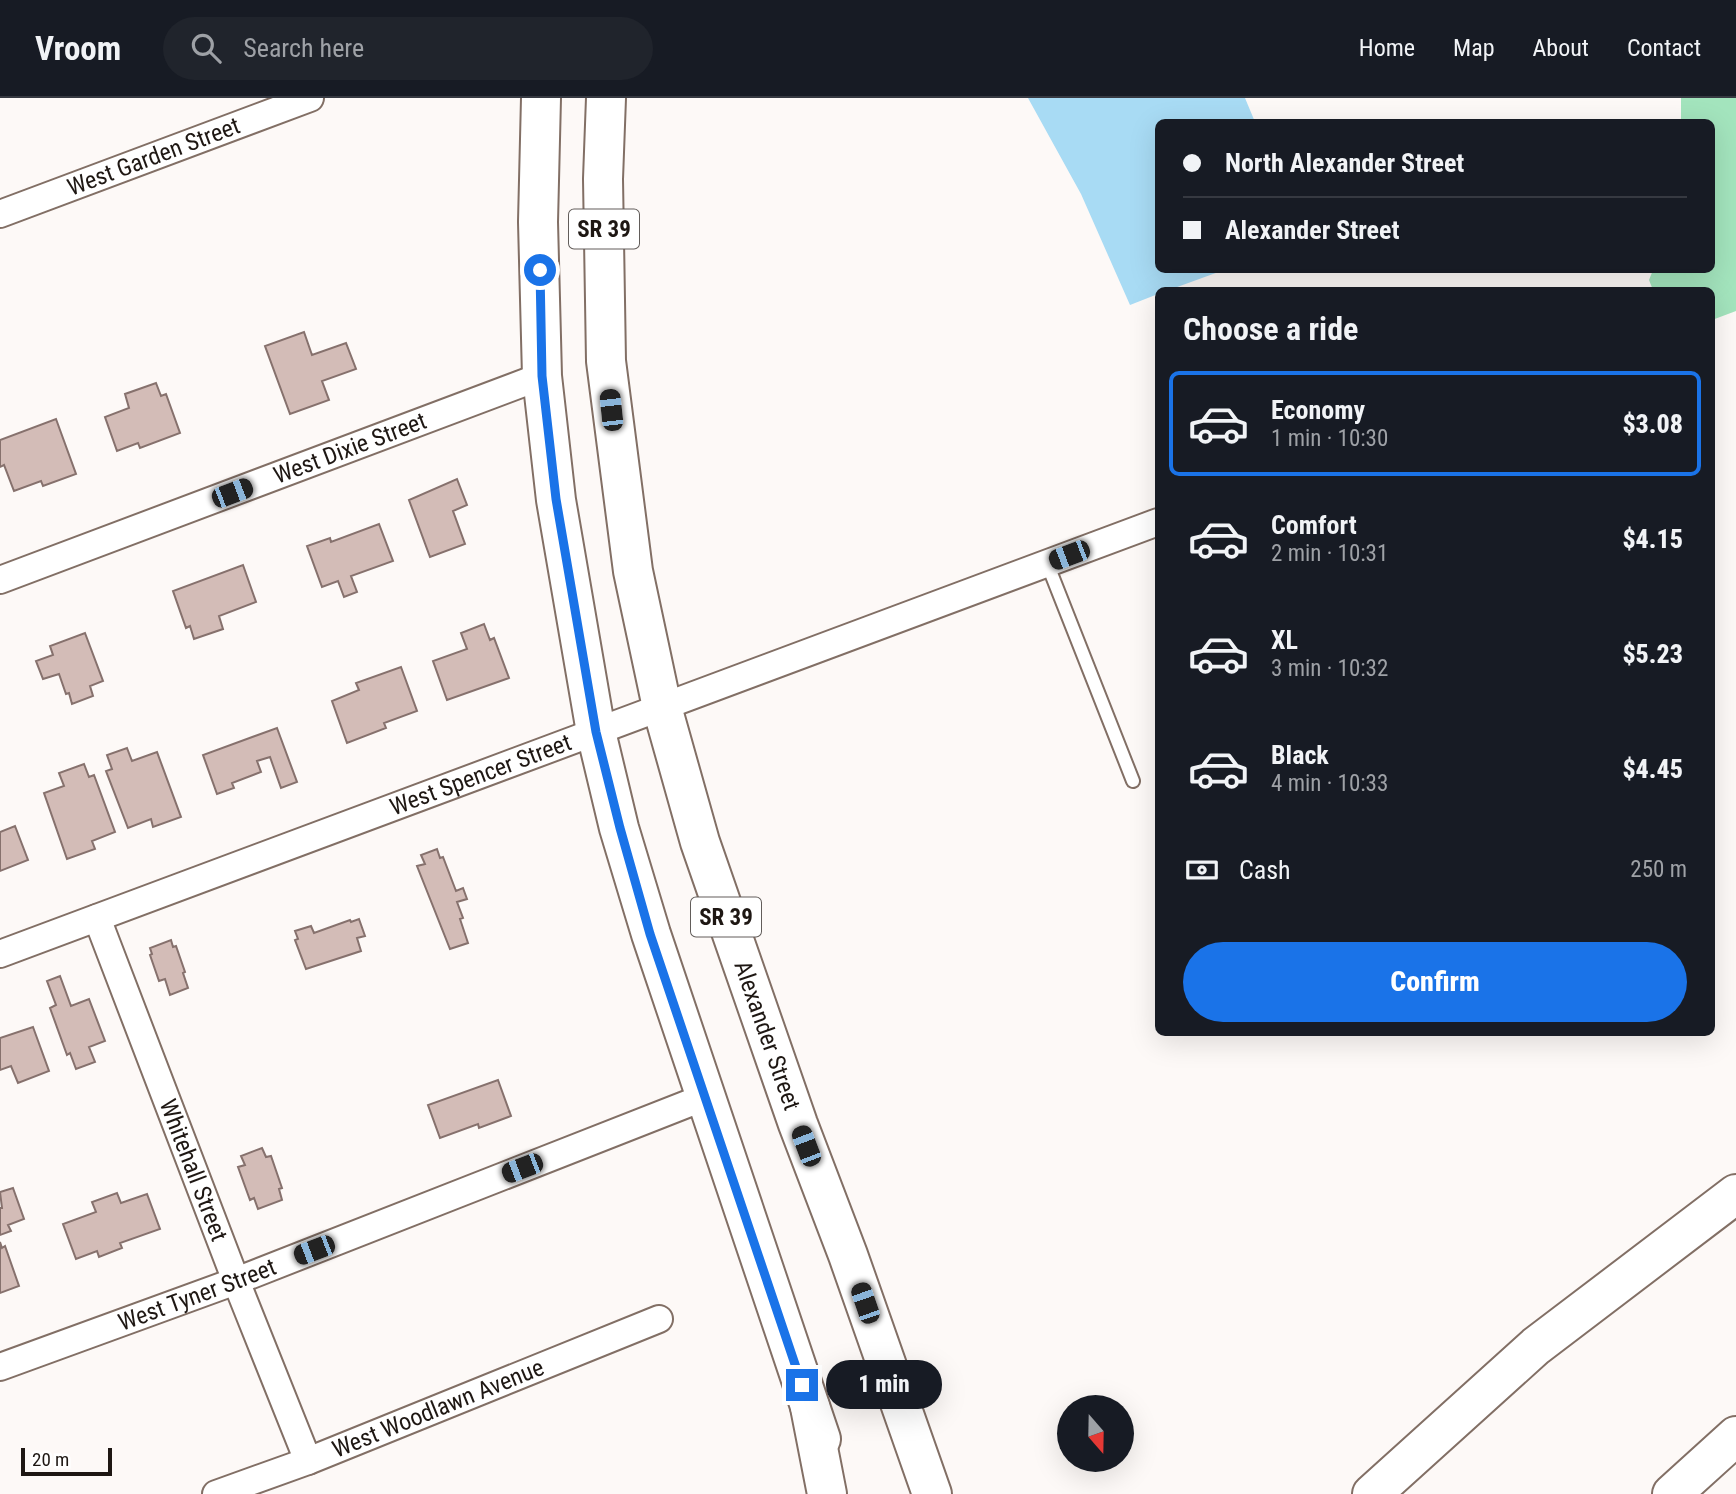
<!DOCTYPE html>
<html lang="en">
<head>
<meta charset="utf-8">
<style>
  body { margin:0; font-family:"Roboto Condensed",sans-serif; background:#20242c; color:#f1f3f6; height:100vh; display:flex; flex-direction:column; font-size:26px; white-space:nowrap }
  * { box-sizing:border-box; margin:0 }
  p { font-size:23px; color:#9ea1a6 }
  .icon { flex:none; width:38px; height:38px; fill:none; stroke:currentColor; stroke-width:2; stroke-linecap:round; stroke-linejoin:round }
  .map { position:relative; flex:1; overflow:hidden }
  .details { position:absolute; left:1155px; top:189px; width:560px; height:749px; display:flex; flex-direction:column; background:#171b24; border-radius:10px; box-shadow:0 7px 28px #0002 }
  .details>* { flex:none }
  .top-card { position:absolute; left:1155px; top:21px; width:560px; height:154px; border-radius:10px; box-shadow:0 7px 28px #0002; display:grid; align-content:center; height:154px; padding:0 28px; background:#171b24 }
  .needle { width:46px; rotate:160deg }
  .fabs { position:absolute; left:1057px; top:1297px; display:grid; gap:14px }
  .fabs a { display:grid; place-items:center; width:77px; height:77px; border-radius:50%; background:#171b24; box-shadow:0 7px 28px #0002; font-size:35px }
  .scale { position:absolute; left:21px; bottom:18px; width:91px; box-sizing:border-box; padding-left:7px; border:4px solid #1e1713; border-top:0; font-size:19px; line-height:24px; white-space:nowrap; color:#1e1713; -webkit-text-stroke:5px #fff; paint-order:stroke }
  .end { position:absolute; width:32px; height:32px; margin:-16px; border:9px solid #1a73e8; background:#fff; box-shadow:0 0 0 4px #fff }
  .from { border-radius:50% }
  .bubble { position:absolute; height:49px; border-radius:24px; background:#171b24; box-shadow:0 7px 28px #0002; font-size:23px; font-weight:800; line-height:49px; text-align:center }
  .car { position:absolute; width:21px; height:42px; margin:-21px -10px; border-radius:9px; box-shadow:0 0 5px 2px #0007; background:linear-gradient(#222 24%,#8ab4d8 0 40%,#222 0 76%,#8ab4d8 0 86%,#222 0) }
  .top-card b { display:flex; align-items:center; gap:24px; height:66px; font-size:26px }
  .top-card b+b { border-top:2px solid #363941 }
  .top-card i { width:18px; height:18px; background:#f1f3f6 }
  ul { padding:0; list-style:none }
  li { display:flex; align-items:center; gap:21px; height:105px; margin:0 14px 10px; padding:0 14px; border:4px solid transparent; border-radius:10px }
  li div { flex:1 }
  li b { display:block; font-size:26px }
  li em { font-style:normal; font-weight:800 }
  li.selected { border-color:#1a73e8 }
  li>.icon { width:63px; height:63px; stroke-width:1.5 }
  h2 { padding:0 28px; font-size:32px; line-height:84px }
  .pay { display:flex; align-items:center; gap:18px; height:77px; padding:0 28px; font-size:26px }
  .pay p { margin-inline-start:auto }
  .button { display:flex; gap:14px; margin-top:auto; padding:14px 28px }
  .button a { flex:1; height:80px; border-radius:42px; background:#1a73e8; color:#fff; font-size:28px; font-weight:800; line-height:80px; text-align:center }
  header { display:flex; align-items:center; gap:42px; box-sizing:border-box; height:98px; padding:0 35px; background:#171b24; border-bottom:2px solid #363941 }
  header strong { font-size:33px }
  nav { display:flex; gap:38px; margin-inline-start:auto; font-size:24px }
  .search { width:490px; height:63px; background:#20242c; display:flex; align-items:center; gap:18px; box-sizing:border-box; padding:0 24px; border-radius:38px; color:#9ea1a6; font-size:26px }
  .map>svg:first-child { display:block }
</style>
</head>
<body>
<header>
<strong>Vroom</strong>
<div class="search"><svg class="icon" aria-label="search" viewBox="0 0 24 24"><circle cx="10" cy="10" r="6"/><path d="M15 15l6 6"/></svg>Search here</div>
<nav><a>Home</a><a>Map</a><a>About</a><a>Contact</a></nav>
</header>
<div class="map">
<svg width="1736" height="1396" viewBox="0 0 1736 1396">
  <rect width="100%" height="100%" fill="#fdf9f7"/>
  <path fill="#a3e4bd" d="M1681,0H1736V213L1712,222V192H1653L1649,182L1653,172H1712V24H1681Z"/>
  <path fill="#a8dbf4" d="M1028,0H1245L1255,24H1158V172H1224L1169,192H1158V196L1130,207L1081,96Z"/>
  <path fill="#d3bcb7" stroke="#86716d" stroke-width="2" d="M304,234L312,257L346,245L356,271L322,283L329,302L290,316L265,248Z
    M156,285L161,298L166,296L180,335L140,350L138,345L117,353L105,319L129,310L125,296Z
    M56,321L76,376L43,388L41,383L14,393L4,367L0,369V342Z
    M457,381L467,407L453,413L465,446L430,459L409,402Z
    M379,426L393,463L351,478L357,494L344,499L338,483L322,489L307,448L330,440L331,444Z
    M243,467L256,504L219,518L223,531L194,541L190,528L186,530L173,493Z
    M484,526L490,542L494,540L509,580L447,602L433,563L467,551L461,535Z
    M85,535L103,583L90,588L93,598L72,606L69,595L66,596L59,576L43,581L36,563L53,557L50,548Z
    M401,569L417,613L384,625L386,630L347,645L332,603L359,592L356,585Z
    M277,630L297,684L281,690L270,659L257,663L261,674L232,685L234,690L217,696L203,657Z
    M127,650L132,663L157,654L181,719L153,729L151,721L128,730L106,673L112,671L107,657Z
    M84,666L89,679L94,677L115,734L92,743L95,751L67,761L44,695L64,688L59,675Z
    M15,728L28,762L0,773V734Z
    M437,751L440,760L443,759L456,793L463,790L467,801L457,804L463,820L460,821L468,845L450,851L417,768L425,766L421,757Z
    M359,821L365,838L357,840L361,853L306,871L295,842L298,841L295,833L311,828L314,835L350,822L351,824Z
    M171,842L173,849L176,848L185,874L183,875L188,890L170,897L165,881L159,883L150,857L152,856L150,850Z
    M60,878L71,908L89,901L105,943L89,949L95,964L76,971L70,955L67,957L50,910L56,907L47,883Z
    M33,929L49,973L18,985L11,968L0,972V940Z
    M498,982L511,1018L479,1030L478,1026L440,1040L428,1007Z
    M262,1050L266,1059L271,1058L282,1090L279,1091L282,1102L258,1111L254,1100L250,1102L238,1069L245,1067L241,1058Z
    M13,1090L24,1121L8,1127L11,1133L0,1137V1110H2L0,1094Z
    M117,1095L121,1105L147,1096L160,1131L120,1145L122,1150L99,1159L97,1153L76,1161L63,1126L96,1114L92,1104Z
    M0,1144L2,1150L5,1148L19,1188L0,1195Z"/>
  <g fill="none" stroke-linecap="round" stroke-linejoin="round">
    <defs>
      <path id="lane" d="M1047,465L1133,683"/>
      <g id="street">
        <path id="s1" d="M0,116L310,0"/>
        <path id="s2" d="M0,482L542,278"/>
        <path id="s3" d="M97,820L236,1183L308,1363"/>
        <path id="s4" d="M0,856L1158,424"/>
        <path id="s5" d="M0,1269L236,1183L705,999"/>
        <path id="s6" d="M216,1396L308,1363L659,1221"/>
      </g>
      <g id="primary">
        <path d="M541,0L538,124L542,278L556,402L596,634L619,730L651,836L821,1341"/>
        <path id="s7" d="M606,0L603,81L606,263L633,473L662,609L700,744L798,1026L848,1157L932,1396"/>
      </g>
      <path id="highway" d="M810,1309L827,1396
        M1372,1396L1536,1248L1736,1096
        M1672,1396L1736,1338"/>
    </defs>
    <use href="#lane" stroke="#826f65" stroke-width="16"/>
    <use href="#street" stroke="#826f65" stroke-width="30"/>
    <use href="#primary" stroke="#826f65" stroke-width="42"/>
    <use href="#highway" stroke="#826f65" stroke-width="42"/>
    <use href="#lane" stroke="#fff" stroke-width="12"/>
    <use href="#street" stroke="#fff" stroke-width="26"/>
    <use href="#primary" stroke="#fff" stroke-width="38"/>
    <use href="#highway" stroke="#fff" stroke-width="38"/>
  </g>
  <g fill="none" stroke-linecap="round" stroke-linejoin="round">
    <path stroke="#1a73e8" stroke-width="9" d="M540,172L542,278L556,401L596,634L620,730L650,836L802,1287"/>
  </g>
  <g text-anchor="middle" dominant-baseline="central" stroke-width="7" stroke-linejoin="round" paint-order="stroke">
    <g fill="#fff" stroke="#625d5a" stroke-width="2">
      <rect x="569" y="111.5" width="70" height="39" rx="5"/>
      <rect x="691" y="799.5" width="70" height="39" rx="5"/>
    </g>
    <g font-size="23" font-weight="bold" fill="#1e1713">
      <text x="604" y="131">SR 39</text>
      <text x="726" y="819">SR 39</text>
    </g>
    <g font-size="24" fill="#1e1713" stroke="#fff">
      <text stroke="none"><textPath href="#s1" startOffset="164">West Garden Street</textPath></text>
      <text stroke="none"><textPath href="#s2" startOffset="374">West Dixie Street</textPath></text>
      <text stroke="none"><textPath href="#s4" startOffset="513">West Spencer Street</textPath></text>
      <text stroke="none"><textPath href="#s7" startOffset="959">Alexander Street</textPath></text>
      <text stroke="none"><textPath href="#s3" startOffset="270">Whitehall Street</textPath></text>
      <text stroke="none"><textPath href="#s5" startOffset="210">West Tyner Street</textPath></text>
      <text stroke="none"><textPath href="#s6" startOffset="238">West Woodlawn Avenue</textPath></text>
    </g>
  </g>
</svg>
<div class="fabs">
<a><svg class="needle" viewBox="-14 -14 28 28"><path d="M0-13l5 13h-10z" fill="#e53935"/><path d="M0 13l5-13h-10z" fill="#9ea1a6"/></svg></a>
</div>
<div class="scale">20 m</div>
<i class="end from" style="left:540px;top:172px"></i>
<i class="end" style="left:802px;top:1287px"></i>
<div class="bubble" style="left:826px;top:1262px;width:116px">1 min</div>
<i class="car" style="left:611px;top:312px;rotate:354deg"></i>
<i class="car" style="left:232px;top:395px;rotate:69deg"></i>
<i class="car" style="left:1069px;top:457px;rotate:249deg"></i>
<i class="car" style="left:806px;top:1048px;rotate:339deg"></i>
<i class="car" style="left:522px;top:1070px;rotate:249deg"></i>
<i class="car" style="left:314px;top:1152px;rotate:249deg"></i>
<i class="car" style="left:865px;top:1205px;rotate:341deg"></i>
<div class="top-card">
<b><i class="from"></i>North Alexander Street</b>
<b><i></i>Alexander Street</b>
</div>
<section class="details">
<h2>Choose a ride</h2>
<ul>
<li class="selected"><svg class="icon" aria-label="car" viewBox="0 0 24 24"><path d="M5 17H2v-5l4-1 3-4h7l3 4 3 1v5h-3M9 17h6M6 11h13"/><circle cx="7" cy="17" r="2"/><circle cx="17" cy="17" r="2"/></svg><div><b>Economy</b><p>1 min · 10:30</p></div><em>$3.08</em></li>
<li><svg class="icon" aria-label="car" viewBox="0 0 24 24"><path d="M5 17H2v-5l4-1 3-4h7l3 4 3 1v5h-3M9 17h6M6 11h13"/><circle cx="7" cy="17" r="2"/><circle cx="17" cy="17" r="2"/></svg><div><b>Comfort</b><p>2 min · 10:31</p></div><em>$4.15</em></li>
<li><svg class="icon" aria-label="car" viewBox="0 0 24 24"><path d="M5 17H2v-5l4-1 3-4h7l3 4 3 1v5h-3M9 17h6M6 11h13"/><circle cx="7" cy="17" r="2"/><circle cx="17" cy="17" r="2"/></svg><div><b>XL</b><p>3 min · 10:32</p></div><em>$5.23</em></li>
<li><svg class="icon" aria-label="car" viewBox="0 0 24 24"><path d="M5 17H2v-5l4-1 3-4h7l3 4 3 1v5h-3M9 17h6M6 11h13"/><circle cx="7" cy="17" r="2"/><circle cx="17" cy="17" r="2"/></svg><div><b>Black</b><p>4 min · 10:33</p></div><em>$4.45</em></li>
</ul>
<div class="pay"><svg class="icon" aria-label="cash" viewBox="0 0 24 24"><path d="M3 7h18v10H3z"/><circle cx="12" cy="12" r="2"/></svg>Cash<p>250 m</p></div>
<div class="button"><a>Confirm</a></div>
</section>
</div>
</body>
</html>
